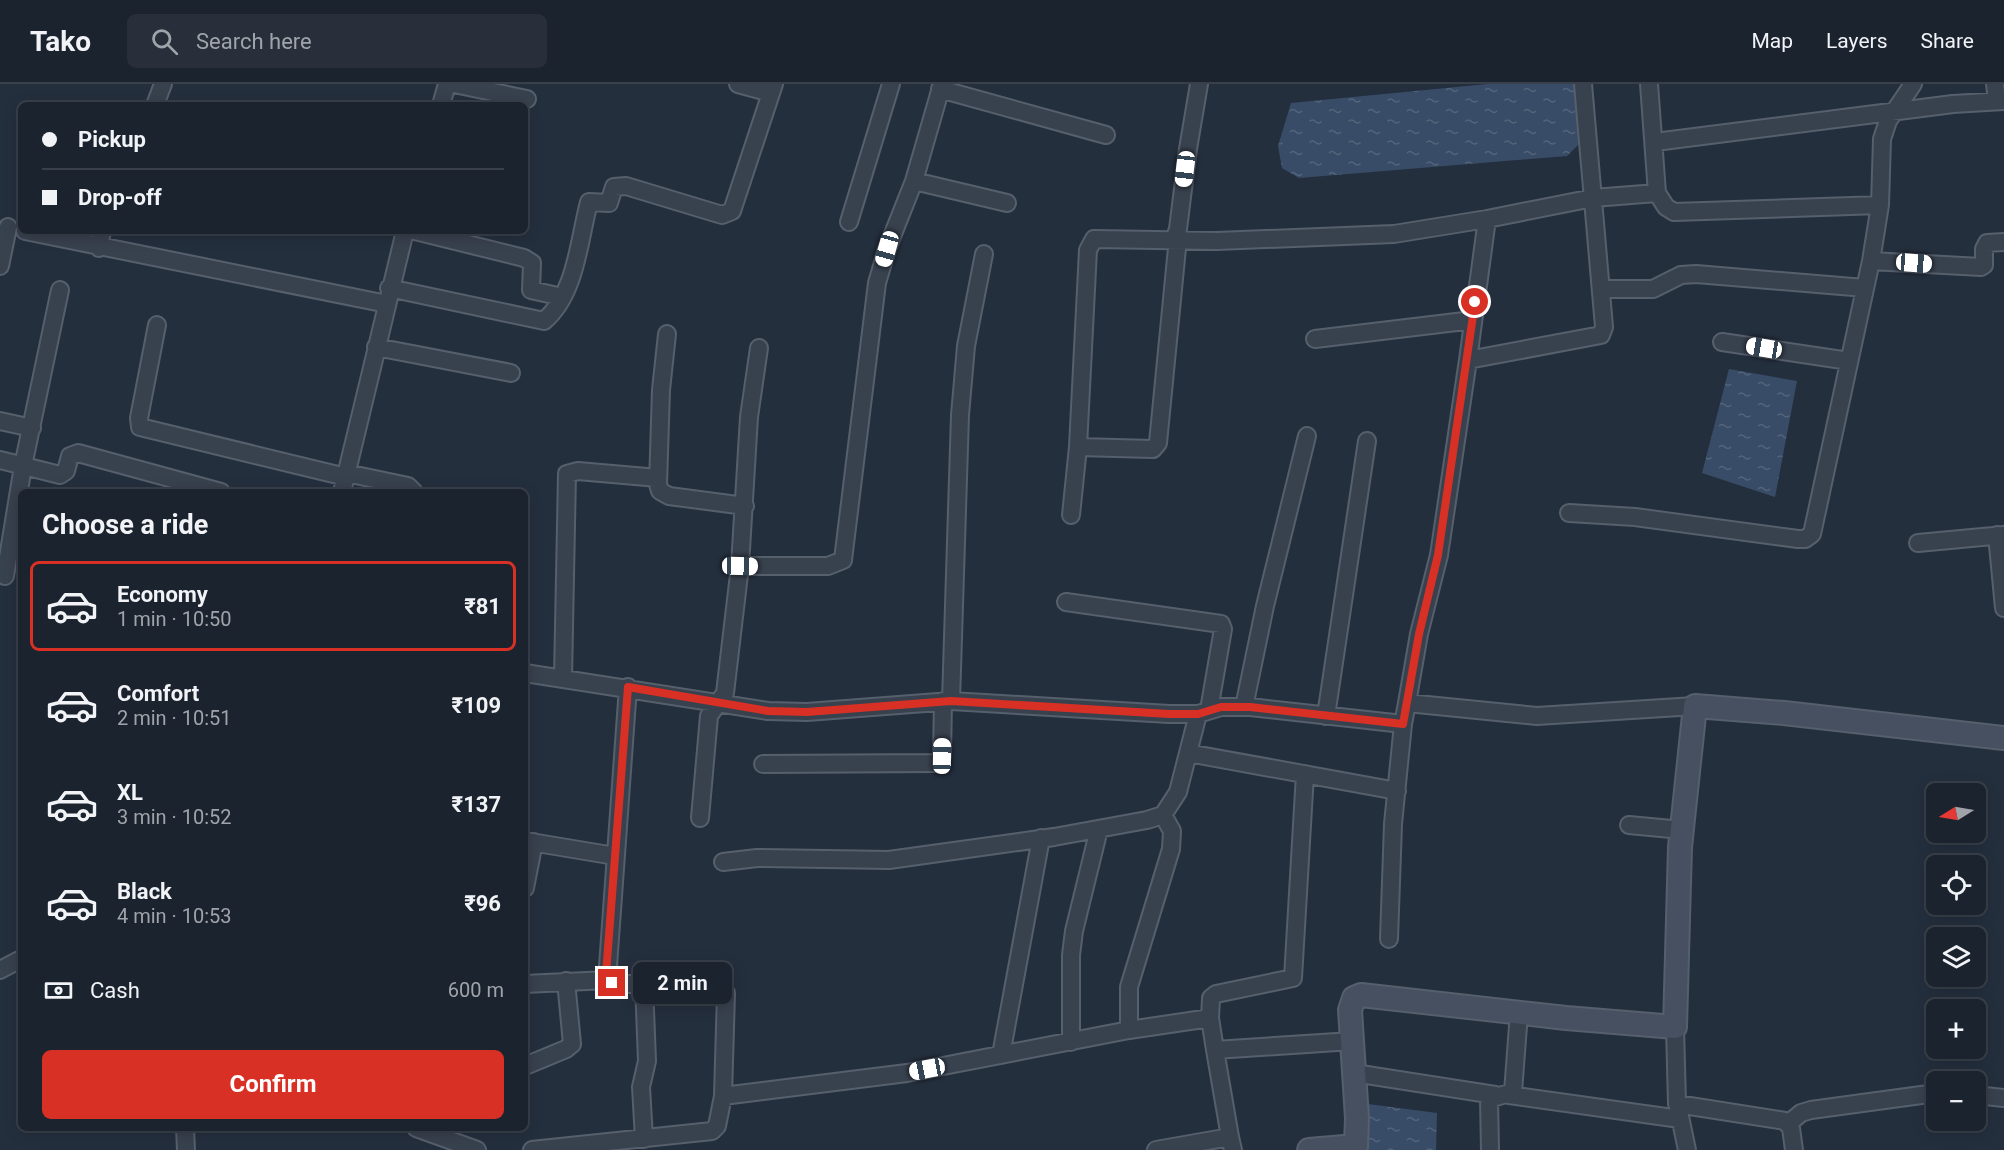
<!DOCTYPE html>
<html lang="en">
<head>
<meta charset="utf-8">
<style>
  body { margin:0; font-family:Roboto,sans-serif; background:#282f3a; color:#f1f3f6; height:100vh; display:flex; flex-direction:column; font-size:22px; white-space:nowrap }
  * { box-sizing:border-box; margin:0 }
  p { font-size:20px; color:#a0a4aa }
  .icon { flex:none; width:33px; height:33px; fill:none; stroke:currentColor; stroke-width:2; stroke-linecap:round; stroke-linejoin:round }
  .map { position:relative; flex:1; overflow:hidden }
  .drawer { position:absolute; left:18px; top:405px; width:510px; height:642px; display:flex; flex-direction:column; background:#1b232e; border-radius:9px; box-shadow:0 3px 15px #0003,0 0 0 2px #39404a }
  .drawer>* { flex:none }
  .top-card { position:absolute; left:18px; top:18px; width:510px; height:132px; border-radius:9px; box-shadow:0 3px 15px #0003,0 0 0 2px #39404a; display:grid; align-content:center; height:132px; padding:0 24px; background:#1b232e }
  .needle { width:39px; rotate:259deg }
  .controls { position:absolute; left:1926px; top:699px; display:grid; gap:12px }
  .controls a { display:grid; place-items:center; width:60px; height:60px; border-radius:9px; background:#1b232e; box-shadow:0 3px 15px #0003,0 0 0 2px #39404a; font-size:30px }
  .end { position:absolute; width:27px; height:27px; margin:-14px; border:8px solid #d93025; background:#fff; box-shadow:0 0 0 3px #fff }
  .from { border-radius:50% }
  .bubble { position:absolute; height:42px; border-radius:9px; background:#1b232e; box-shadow:0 3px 15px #0003,0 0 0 2px #39404a; font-size:20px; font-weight:700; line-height:42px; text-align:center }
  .car { position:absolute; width:18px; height:36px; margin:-18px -9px; border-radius:8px; box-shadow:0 0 4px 2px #0007; background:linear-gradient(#fff 24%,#345 0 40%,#fff 0 76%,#345 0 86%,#fff 0) }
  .top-card b { display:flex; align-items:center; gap:21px; height:57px; font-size:22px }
  .top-card b+b { border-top:2px solid #39404a }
  .top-card i { width:15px; height:15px; background:#f1f3f6 }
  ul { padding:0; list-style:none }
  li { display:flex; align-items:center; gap:18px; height:90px; margin:0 12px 9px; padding:0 12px; border:3px solid transparent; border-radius:9px }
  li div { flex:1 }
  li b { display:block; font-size:22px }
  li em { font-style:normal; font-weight:700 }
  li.selected { border-color:#d93025 }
  li>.icon { width:54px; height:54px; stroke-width:1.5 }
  h2 { padding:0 24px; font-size:27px; line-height:72px }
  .pay { display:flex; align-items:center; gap:15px; height:66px; padding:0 24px; font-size:22px }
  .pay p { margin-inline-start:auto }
  .cta { display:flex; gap:12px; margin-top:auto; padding:12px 24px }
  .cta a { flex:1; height:69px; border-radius:9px; background:#d93025; color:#fff; font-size:24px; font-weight:700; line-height:69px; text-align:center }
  header { display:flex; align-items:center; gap:36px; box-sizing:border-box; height:84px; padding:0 30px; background:#1b232e; border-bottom:2px solid #39404a }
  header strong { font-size:28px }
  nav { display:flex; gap:33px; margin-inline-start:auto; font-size:21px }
  .search { width:420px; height:54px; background:#282f3a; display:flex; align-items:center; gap:15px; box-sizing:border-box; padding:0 21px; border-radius:9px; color:#a0a4aa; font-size:22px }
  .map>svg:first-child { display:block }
</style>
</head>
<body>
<header>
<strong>Tako</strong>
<div class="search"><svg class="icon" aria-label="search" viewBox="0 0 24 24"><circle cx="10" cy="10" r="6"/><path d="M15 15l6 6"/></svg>Search here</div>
<nav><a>Map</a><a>Layers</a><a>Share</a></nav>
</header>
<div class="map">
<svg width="2004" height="1066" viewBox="0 0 2004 1066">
  <defs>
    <pattern id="water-ripples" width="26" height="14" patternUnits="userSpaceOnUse" patternTransform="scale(1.5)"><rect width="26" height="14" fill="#394c67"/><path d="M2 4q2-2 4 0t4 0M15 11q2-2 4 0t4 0" fill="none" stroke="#53647b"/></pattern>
  </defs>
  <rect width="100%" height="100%" fill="#242f3e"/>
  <path fill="url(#water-ripples)" d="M1488,0H1573L1578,11L1581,58L1567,72L1299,94L1282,84L1278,62L1291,19Z
    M1729,285L1797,297L1775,413L1702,389Z
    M1360,1019L1437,1029L1436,1066H1363Z"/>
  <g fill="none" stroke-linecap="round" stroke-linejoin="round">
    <defs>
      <path id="street" d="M454,0L527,15
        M738,0L771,9
        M1995,0L1997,16
        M940,5L1106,51
        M155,21L163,0
        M441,21L447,0
        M1655,58L1953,20L2004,17
        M914,97L1007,119
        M1657,109L1666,123L1674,128L1880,121
        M1487,135L1468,276L1601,251L1604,243L1583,0
        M849,138L891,0
        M25,147L387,220
        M415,147L524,174L532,179L531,206L562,213
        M99,164L102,147
        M1871,177L1981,183L1984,181V165L1987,159L2004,158
        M0,182L8,143
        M389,204L544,237C576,210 579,156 589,118L609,119L614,103L626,102L722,131L732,127L774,0
        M1601,205H1653L1681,191L1696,190L1865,204
        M157,241L139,334L140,343L346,393
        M667,250L661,306L658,400L660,407L669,412L745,422
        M1315,255L1473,236
        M1722,258L1849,277
        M376,263L511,289
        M0,337L32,344
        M1078,363L1088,166L1094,155L1217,157L1394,150L1487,135L1593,114L1657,109L1649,0
        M0,376L60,391L66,387L70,372L78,369L221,408
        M346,389L408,402L414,408
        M342,408L405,147
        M1569,429L1635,433L1798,455H1805L1812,450L1871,177L1880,121L1882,55L1888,37L1913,0
        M1071,431L1078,363L1153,365L1158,359L1177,164L1174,156L1178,145L1188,65L1199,0
        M1997,451L2004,524
        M1918,459L2004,451
        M740,482L749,333L759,264
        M5,492L23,382L60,206
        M1066,518L1221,540L1223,545L1209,626
        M525,589L768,627L807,628L951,617L1169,630H1198L1221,623H1250L1403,640L1407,619L1537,632L1695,622
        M563,594L567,390L578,387L658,394
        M628,603L607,896L617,900H714L720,901L726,909L723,1012
        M951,617L960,331L966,262L984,170
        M1407,619L1419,550L1439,471L1468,276
        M1244,623L1265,522L1307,352
        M1326,632L1367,357
        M1188,669L1397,707
        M763,680L937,679L942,672L943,617
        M700,734L709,632L725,609L740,482H828L843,476L877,199L887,165L914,97L942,0
        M1629,741L1682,746
        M525,757L615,772
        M723,778L757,774L889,776L1054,753L1147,736L1163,731L1178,708L1198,630
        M525,804L534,758
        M1389,855L1393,740L1403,640
        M0,886L21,875
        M525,900L607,896
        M644,900L647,977L641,1003L644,1055
        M1210,934L1211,914L1216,910L1293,894L1305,690
        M1675,943L1677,1020L1785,1037L1791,1044L1794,1066
        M1129,946V903L1171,765L1172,747L1163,731
        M1071,958V871L1074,847L1099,745
        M1215,966L1230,1053
        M1001,971L1041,754
        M525,982L566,965L572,960L566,897
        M1354,989L1495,1011
        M1509,1011L1680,1035
        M1976,1011L2004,1014
        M1678,1023L1687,1066
        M1788,1040L1801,1029L1811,1026L1936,1009
        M185,1044L186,1066
        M416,1044L477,1066
        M532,1066L712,1047L717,1042L723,1012L907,989L1129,946L1210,934L1215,966L1352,957
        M1156,1066L1230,1053L1233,1066
        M1490,1066L1489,1015L1513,1008L1519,929"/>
      <path id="secondary" d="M1309,1066L1356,1062L1357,1034L1350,926L1354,914L1361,911L1566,934L1675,943L1680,763L1695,622L1784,629L2004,654"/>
    </defs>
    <use href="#street" stroke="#565f6c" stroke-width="20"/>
    <use href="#secondary" stroke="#565f6c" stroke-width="26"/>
    <use href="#street" stroke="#38414e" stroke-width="16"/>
    <use href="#secondary" stroke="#465061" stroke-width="22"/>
  </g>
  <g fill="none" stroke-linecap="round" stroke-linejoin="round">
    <path stroke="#d93025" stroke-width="8" d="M612,899L607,896L606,890L628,603L768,627L807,628L951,617L1169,630H1198L1221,623H1250L1403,640L1419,550L1438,471L1475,218"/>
  </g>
</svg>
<div class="controls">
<a><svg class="needle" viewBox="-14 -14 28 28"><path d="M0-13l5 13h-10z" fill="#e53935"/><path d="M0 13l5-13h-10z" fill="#a0a4aa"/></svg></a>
<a><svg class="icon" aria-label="locate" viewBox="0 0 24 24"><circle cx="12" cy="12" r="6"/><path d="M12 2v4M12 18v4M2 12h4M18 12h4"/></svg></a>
<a><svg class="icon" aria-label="layers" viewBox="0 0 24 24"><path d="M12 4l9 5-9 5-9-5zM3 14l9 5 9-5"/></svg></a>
<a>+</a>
<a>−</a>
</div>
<i class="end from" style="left:1475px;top:218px"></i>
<i class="end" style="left:612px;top:899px"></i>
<div class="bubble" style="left:633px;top:878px;width:99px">2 min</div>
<i class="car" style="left:1185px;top:85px;rotate:187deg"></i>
<i class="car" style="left:887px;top:165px;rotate:196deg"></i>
<i class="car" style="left:1914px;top:179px;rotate:94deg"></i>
<i class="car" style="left:1764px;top:264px;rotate:279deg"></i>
<i class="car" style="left:740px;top:482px;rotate:91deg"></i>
<i class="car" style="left:942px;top:672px;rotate:1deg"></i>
<i class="car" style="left:927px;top:985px;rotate:259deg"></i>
<div class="top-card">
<b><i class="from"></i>Pickup</b>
<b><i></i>Drop-off</b>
</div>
<section class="drawer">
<h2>Choose a ride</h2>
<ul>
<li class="selected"><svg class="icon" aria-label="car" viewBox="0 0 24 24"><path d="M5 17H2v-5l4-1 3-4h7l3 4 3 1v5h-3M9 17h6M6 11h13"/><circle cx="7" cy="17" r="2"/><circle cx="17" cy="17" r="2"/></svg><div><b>Economy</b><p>1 min · 10:50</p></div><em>₹81</em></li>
<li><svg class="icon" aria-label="car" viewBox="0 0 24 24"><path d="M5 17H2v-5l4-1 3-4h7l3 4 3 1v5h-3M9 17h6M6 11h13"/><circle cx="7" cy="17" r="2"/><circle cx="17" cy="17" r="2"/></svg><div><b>Comfort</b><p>2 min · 10:51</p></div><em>₹109</em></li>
<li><svg class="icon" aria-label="car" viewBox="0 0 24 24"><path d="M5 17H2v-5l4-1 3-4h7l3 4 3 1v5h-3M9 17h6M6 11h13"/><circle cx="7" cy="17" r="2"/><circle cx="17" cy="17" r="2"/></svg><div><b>XL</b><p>3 min · 10:52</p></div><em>₹137</em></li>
<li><svg class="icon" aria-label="car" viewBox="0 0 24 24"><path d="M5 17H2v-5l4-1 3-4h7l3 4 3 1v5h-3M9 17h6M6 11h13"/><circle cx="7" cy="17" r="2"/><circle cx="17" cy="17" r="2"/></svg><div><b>Black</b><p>4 min · 10:53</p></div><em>₹96</em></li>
</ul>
<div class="pay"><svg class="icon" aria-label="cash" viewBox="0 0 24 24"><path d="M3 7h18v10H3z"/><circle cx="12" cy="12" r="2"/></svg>Cash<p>600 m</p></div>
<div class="cta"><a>Confirm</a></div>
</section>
</div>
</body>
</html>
